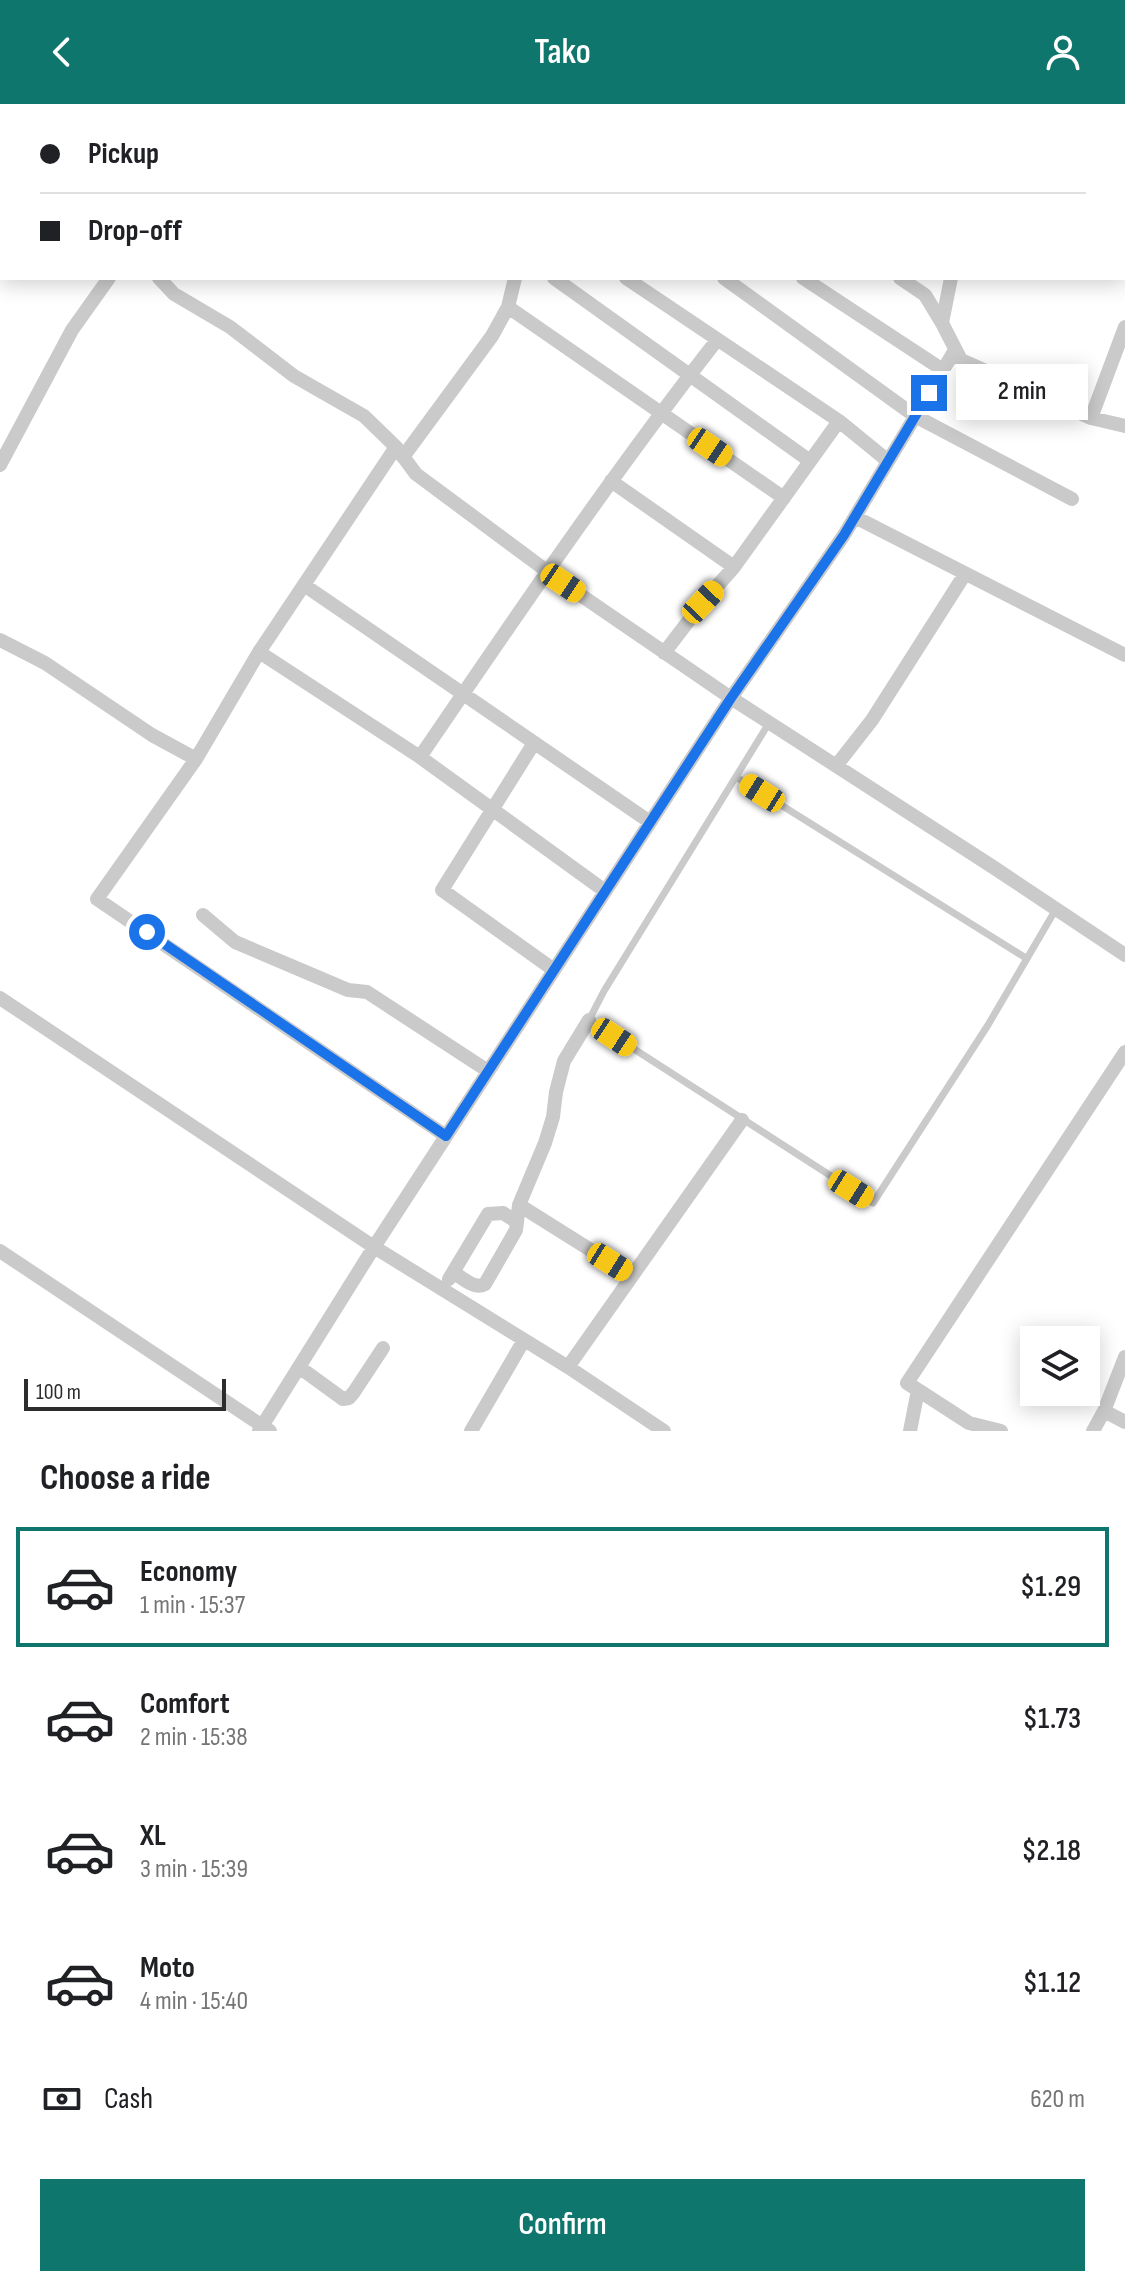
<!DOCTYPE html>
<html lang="en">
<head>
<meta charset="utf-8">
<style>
  body { margin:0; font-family:"Sofia Sans Condensed",sans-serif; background:#f2f2f2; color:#202124; height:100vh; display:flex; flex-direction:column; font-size:30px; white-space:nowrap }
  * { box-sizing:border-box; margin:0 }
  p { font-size:26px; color:#757577 }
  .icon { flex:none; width:44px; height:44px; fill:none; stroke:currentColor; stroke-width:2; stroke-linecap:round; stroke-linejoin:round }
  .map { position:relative; height:1327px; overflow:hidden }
  .panel { display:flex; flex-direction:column; background:#fff; flex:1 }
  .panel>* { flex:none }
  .hud { position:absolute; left:0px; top:0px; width:1126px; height:176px; box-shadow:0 4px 20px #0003; display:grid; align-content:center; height:176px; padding:0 40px; background:#fff }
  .tools { position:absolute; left:1020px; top:1222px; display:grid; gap:16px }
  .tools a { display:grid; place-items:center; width:80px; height:80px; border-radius:0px; background:#fff; box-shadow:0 4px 20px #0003; font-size:40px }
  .scale { position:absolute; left:24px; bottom:20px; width:202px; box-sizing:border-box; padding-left:8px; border:4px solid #2d2d2d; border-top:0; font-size:22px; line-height:28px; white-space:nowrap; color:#2d2d2d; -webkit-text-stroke:6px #fff; paint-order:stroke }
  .end { position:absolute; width:36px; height:36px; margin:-18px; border:10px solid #1a73e8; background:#fff; box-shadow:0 0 0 4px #fff }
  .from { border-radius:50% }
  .bubble { position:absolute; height:56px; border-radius:0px; background:#fff; box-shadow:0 4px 20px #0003; font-size:26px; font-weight:600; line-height:56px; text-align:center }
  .car { position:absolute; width:24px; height:48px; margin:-24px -12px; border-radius:10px; box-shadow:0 0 6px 2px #0007; background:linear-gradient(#f5c518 24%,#345 0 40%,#f5c518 0 76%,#345 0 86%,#f5c518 0) }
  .hud b { display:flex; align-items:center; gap:28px; height:76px; font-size:30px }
  .hud b+b { border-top:2px solid #e0e0e0 }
  .hud i { width:20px; height:20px; background:#202124 }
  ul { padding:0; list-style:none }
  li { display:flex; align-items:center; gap:24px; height:120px; margin:0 16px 12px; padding:0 24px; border:4px solid transparent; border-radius:0px }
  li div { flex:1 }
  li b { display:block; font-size:30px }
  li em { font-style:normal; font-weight:600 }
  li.active { border-color:#0f766e }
  li>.icon { width:72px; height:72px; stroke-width:1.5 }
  h2 { padding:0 40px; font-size:36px; line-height:96px }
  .pay { display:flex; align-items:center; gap:20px; height:88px; padding:0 40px; font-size:30px }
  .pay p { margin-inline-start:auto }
  .action { display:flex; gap:16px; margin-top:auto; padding:16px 40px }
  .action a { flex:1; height:92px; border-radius:0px; background:#0f766e; color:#fff; font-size:32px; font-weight:600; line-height:92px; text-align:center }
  header { display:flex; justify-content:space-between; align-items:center; height:104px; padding:0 40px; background:#0f766e; color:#fff; font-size:36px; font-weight:600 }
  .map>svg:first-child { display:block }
</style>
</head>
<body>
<header><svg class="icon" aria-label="back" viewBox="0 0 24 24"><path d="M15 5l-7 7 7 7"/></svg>Tako<svg class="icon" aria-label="person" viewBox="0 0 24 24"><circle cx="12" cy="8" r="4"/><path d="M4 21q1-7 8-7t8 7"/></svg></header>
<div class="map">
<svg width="1125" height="1327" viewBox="0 0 1125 1327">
  <rect width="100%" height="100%" fill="#fff"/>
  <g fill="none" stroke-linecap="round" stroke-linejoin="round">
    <path stroke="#cacaca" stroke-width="7" d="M769,619L604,887L589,916L873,1099L988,921L1056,805
      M736,673L1026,854"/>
    <path stroke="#cacaca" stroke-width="14" d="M712,0L728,2
      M793,0L794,2
      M1101,0L1104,2
      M224,2L225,0
      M769,2L775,0
      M847,2L851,0
      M962,2V0
      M1124,15L1125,16
      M159,174L174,190L230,223L294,272L364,312L396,343L416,370L563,479L731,594L993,763L1125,851
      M554,174L810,357
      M626,174L839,317
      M724,174L915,312L1072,395
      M803,174L943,266
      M900,174L925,191L942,219L961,256L1091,314L1125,322
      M508,203L515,174
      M942,219L951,174
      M1091,314L1125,223
      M396,343L259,548L420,653C516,512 612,371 717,236
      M403,353L492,232L508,203L784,394
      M0,361L72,226L109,174
      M611,377L734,463L839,317L888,357
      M855,413L1125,551
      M304,481L650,718
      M0,536L45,559L152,631L196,655L259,548
      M664,549L703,498L734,463
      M534,639L442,786L554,866
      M420,653L605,787
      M196,655L97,795L446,1032
      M836,662L872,616L965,470
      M203,811L235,838L348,886L367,888L488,967
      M0,894L374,1143L568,1263L664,1327
      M519,1101L632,1172
      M0,1147L270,1327
      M453,1168C463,1174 474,1186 485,1180L516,1126L519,1101L545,1039L553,1013L556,988L564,957L589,916
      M449,1175L488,1110L503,1109L517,1118
      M299,1263L343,1295L349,1294L354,1288L383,1244
      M568,1263L742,1016
      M918,1286L907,1279L1125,948
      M1104,1307L1125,1318
      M259,1327L374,1143L731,594L844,431L955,246
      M471,1327L524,1236
      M910,1327L918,1286L969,1319L1001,1327
      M1093,1327L1104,1307L1125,1253"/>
    <path stroke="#828282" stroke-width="4" stroke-dasharray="8 6" stroke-linecap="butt" d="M75,2L76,0
      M0,98L2,95
      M0,115L2,112"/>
  </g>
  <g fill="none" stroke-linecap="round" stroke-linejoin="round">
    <path stroke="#1a73e8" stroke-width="10" d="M147,828L446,1032L731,594L844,431L929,289"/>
  </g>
</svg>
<div class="tools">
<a><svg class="icon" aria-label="layers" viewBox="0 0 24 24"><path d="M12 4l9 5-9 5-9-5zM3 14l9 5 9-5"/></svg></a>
</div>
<div class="scale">100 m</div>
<i class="end from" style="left:147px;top:828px"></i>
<i class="end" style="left:929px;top:289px"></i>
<div class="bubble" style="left:956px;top:260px;width:132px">2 min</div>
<i class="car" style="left:710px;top:343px;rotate:124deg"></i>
<i class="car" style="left:563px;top:479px;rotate:124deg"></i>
<i class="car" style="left:703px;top:498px;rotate:43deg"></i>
<i class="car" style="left:762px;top:689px;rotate:302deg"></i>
<i class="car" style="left:614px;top:933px;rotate:123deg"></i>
<i class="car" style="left:851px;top:1085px;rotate:122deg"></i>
<i class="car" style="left:610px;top:1158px;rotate:122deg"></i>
<div class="hud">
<b><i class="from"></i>Pickup</b>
<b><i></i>Drop-off</b>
</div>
</div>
<section class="panel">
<h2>Choose a ride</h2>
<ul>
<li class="active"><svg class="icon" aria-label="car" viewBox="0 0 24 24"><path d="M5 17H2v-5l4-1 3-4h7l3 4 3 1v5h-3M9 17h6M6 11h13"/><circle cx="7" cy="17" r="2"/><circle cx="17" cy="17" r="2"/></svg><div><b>Economy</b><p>1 min · 15:37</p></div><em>$1.29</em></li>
<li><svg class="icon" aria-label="car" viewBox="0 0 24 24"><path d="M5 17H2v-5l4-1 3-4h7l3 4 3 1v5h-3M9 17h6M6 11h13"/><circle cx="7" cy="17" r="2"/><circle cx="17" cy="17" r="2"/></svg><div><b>Comfort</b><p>2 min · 15:38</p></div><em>$1.73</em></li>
<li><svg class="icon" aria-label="car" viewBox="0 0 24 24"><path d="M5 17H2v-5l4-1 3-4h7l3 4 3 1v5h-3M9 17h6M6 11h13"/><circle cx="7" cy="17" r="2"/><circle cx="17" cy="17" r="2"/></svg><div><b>XL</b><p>3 min · 15:39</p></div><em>$2.18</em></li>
<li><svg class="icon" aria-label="car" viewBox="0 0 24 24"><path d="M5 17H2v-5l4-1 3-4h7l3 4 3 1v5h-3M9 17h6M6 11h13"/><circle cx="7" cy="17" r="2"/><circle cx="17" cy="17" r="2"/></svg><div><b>Moto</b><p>4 min · 15:40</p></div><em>$1.12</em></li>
</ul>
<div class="pay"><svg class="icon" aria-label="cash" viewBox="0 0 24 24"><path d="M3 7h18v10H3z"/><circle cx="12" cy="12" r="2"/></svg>Cash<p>620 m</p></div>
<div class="action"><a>Confirm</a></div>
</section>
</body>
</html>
